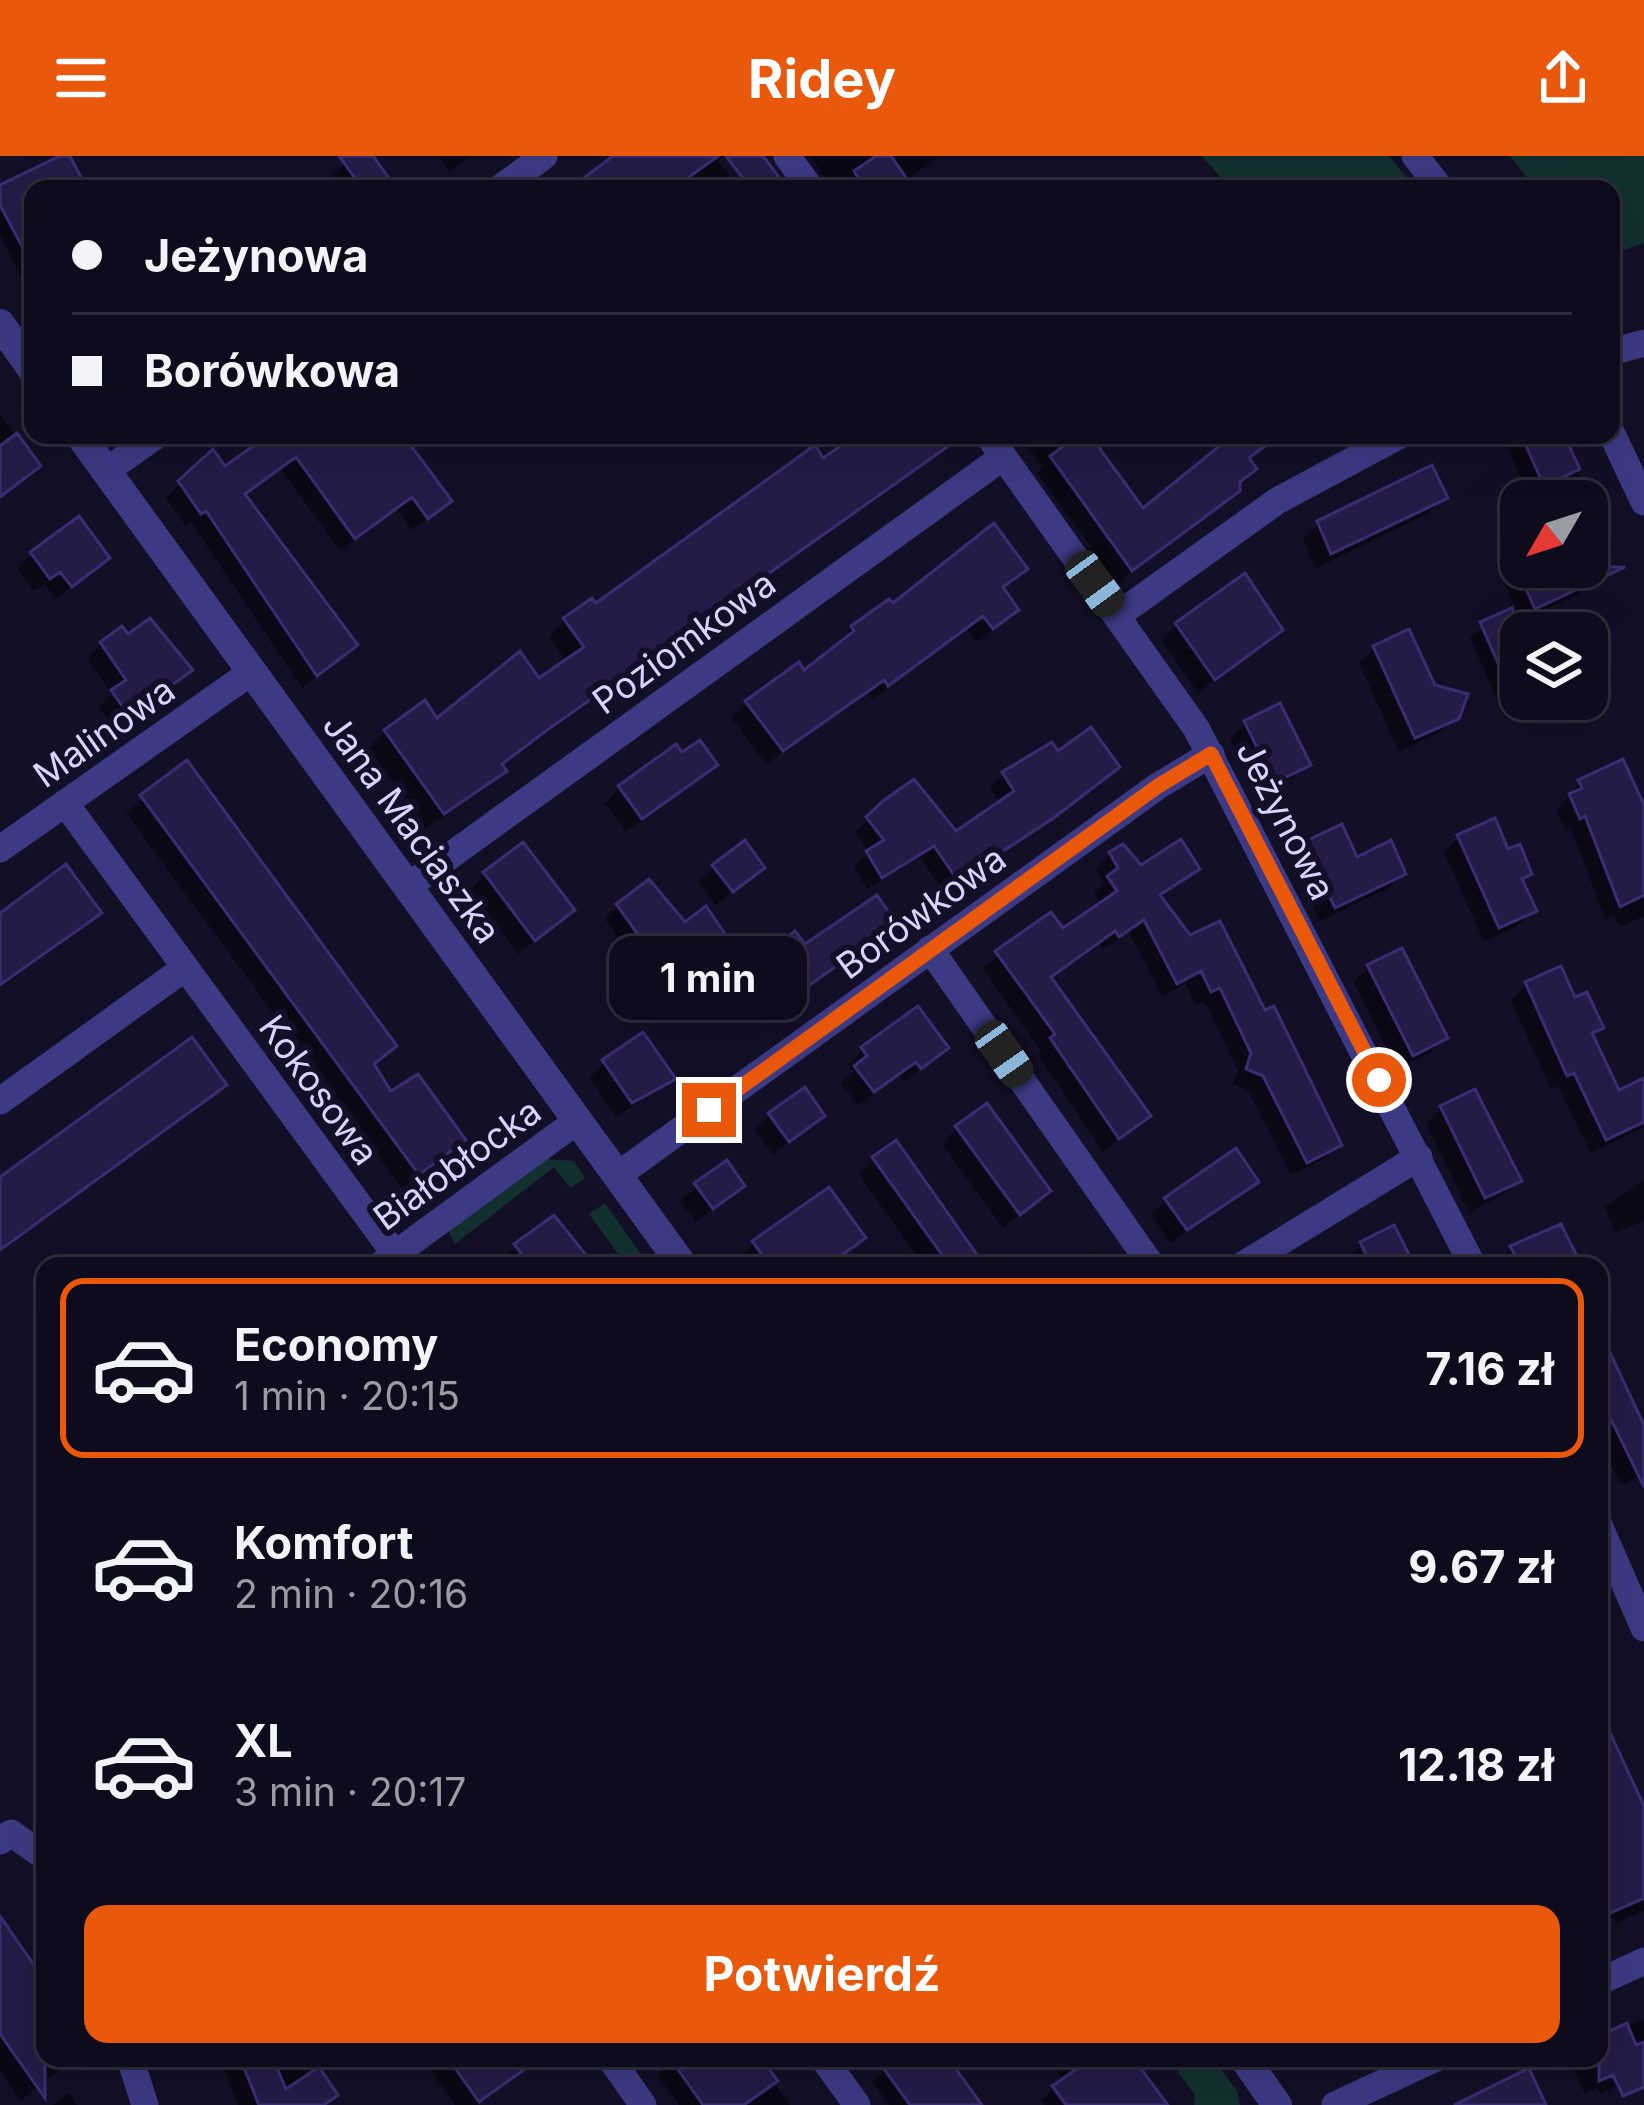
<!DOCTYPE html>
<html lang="pl">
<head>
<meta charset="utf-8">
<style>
  body { margin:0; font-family:Inter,sans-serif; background:#1c1929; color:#f1f3f6; height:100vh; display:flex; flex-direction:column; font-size:45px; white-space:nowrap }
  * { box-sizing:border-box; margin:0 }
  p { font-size:39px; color:#9b9ba3 }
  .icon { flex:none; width:66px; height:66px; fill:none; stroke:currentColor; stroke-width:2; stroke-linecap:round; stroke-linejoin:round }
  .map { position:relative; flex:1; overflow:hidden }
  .drawer { position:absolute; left:36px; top:1101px; width:1572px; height:810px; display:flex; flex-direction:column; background:#0e0b1c; border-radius:24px; box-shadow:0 12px 48px #0002,0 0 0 3px #2e2b3b }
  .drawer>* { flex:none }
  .banner { position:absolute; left:24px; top:24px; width:1596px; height:264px; border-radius:24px; box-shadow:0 12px 48px #0002,0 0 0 3px #2e2b3b; display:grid; align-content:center; height:264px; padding:0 48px; background:#0e0b1c }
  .needle { width:78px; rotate:231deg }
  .controls { position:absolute; left:1500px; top:324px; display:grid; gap:24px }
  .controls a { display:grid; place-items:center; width:108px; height:108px; border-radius:24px; background:#0e0b1c; box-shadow:0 12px 48px #0002,0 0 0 3px #2e2b3b; font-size:60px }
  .end { position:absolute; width:54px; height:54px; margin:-27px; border:15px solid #ea580c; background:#fff; box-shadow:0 0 0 6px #fff }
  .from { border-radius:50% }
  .bubble { position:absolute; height:84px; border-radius:24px; background:#0e0b1c; box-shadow:0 12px 48px #0002,0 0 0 3px #2e2b3b; font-size:39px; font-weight:700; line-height:84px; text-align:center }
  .car { position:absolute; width:36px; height:72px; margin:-36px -18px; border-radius:15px; box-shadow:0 0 9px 3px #0007; background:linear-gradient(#222 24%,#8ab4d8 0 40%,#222 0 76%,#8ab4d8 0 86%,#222 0) }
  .banner b { display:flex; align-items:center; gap:42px; height:114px; font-size:45px }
  .banner b+b { border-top:3px solid #2e2b3b }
  .banner i { width:30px; height:30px; background:#f1f3f6 }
  ul { padding:21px 0 0; list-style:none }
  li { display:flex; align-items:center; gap:36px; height:180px; margin:0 24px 18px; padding:0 24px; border:6px solid transparent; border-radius:24px }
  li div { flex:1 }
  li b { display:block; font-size:45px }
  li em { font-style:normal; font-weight:700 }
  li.active { border-color:#ea580c }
  li>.icon { width:108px; height:108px; stroke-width:1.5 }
  .action { display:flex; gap:24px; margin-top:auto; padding:24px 48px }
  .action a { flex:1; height:138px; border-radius:24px; background:#ea580c; color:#fff; font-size:48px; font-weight:700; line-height:138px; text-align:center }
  header { display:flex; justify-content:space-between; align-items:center; height:156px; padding:0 48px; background:#ea580c; color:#fff; font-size:54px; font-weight:700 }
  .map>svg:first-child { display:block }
</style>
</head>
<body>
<header><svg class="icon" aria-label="menu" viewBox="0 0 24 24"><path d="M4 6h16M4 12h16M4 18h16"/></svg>Ridey<svg class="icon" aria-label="share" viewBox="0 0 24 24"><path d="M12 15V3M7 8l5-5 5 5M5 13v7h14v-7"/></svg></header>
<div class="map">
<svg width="1644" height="1949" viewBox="0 0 1644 1949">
  <rect width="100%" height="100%" fill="#130f26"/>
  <path fill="#12302f" d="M1202,0H1389L1416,33H1231Z
    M1510,0H1644V87L1611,98V33H1536Z
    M548,1003L574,1005L585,1022L570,1032L554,1011L455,1088L448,1074Z
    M605,1047L647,1107L627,1110L589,1058Z
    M1168,1902H1213L1237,1935L1240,1949H1194L1195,1939Z"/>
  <path fill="#0007" d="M66,0L84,33H33V147L0,78V32Z
    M354,0H370L393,33H337L329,22Z
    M439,0H472L450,15Z
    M621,0H715L739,33H576Z
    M810,0H939L912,20L920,33H833Z
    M0,258L37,310L0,341Z
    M278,279H411L404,286L448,345L412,374L397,353L340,395L281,313L243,341L354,489L302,532L191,366L186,370L166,342L180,327L225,314Z
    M853,279H931L941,294L500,611L503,615L487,631L426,672L369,592L385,576L436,566L538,527L567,506L549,481L565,464L595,451Z
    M1019,279H1087L1143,356L1240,279H1282L1247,304L1237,334L1221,349L1117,427L1037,317L1043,311Z
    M1507,279H1560L1603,370L1587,385V345H1532L1503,283Z
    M1444,342L1429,357L1316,412L1303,383L1319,368Z
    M1521,389V411H1586L1592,424L1578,438L1521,465L1526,477H1521V543H1544L1505,562L1470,481L1516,453L1495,408Z
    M32,398L106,402L56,443L44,428L34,435L17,413Z
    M1024,413L1001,434L1015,454L1000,469L976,486L967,473L872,543L867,537L766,608L732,562L747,547L803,518L853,472L892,451Z
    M1177,469L1279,474L1198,537L1162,485Z
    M163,477L189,514L113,572L99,551L112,538L87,503L101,488Z
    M1375,492L1433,531L1459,557L1443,574L1399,596L1359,507Z
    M1245,568L1307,608L1292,623L1258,640L1230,583Z
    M1058,599L1103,624L944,736L920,701L867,733L854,711L869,696L855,676L868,663L955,679L1001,648L990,631L1004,618Z
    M681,600L714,608L626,676L605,648L620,632Z
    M186,608L360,915L462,984L402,1032L126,657Z
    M1580,626L1644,662V760L1620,771L1614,759L1605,763L1571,672L1566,675L1556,655Z
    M1459,681L1507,697L1529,718L1520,726L1533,754L1518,770L1484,785L1444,697Z
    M1306,689L1356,705L1403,718L1387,733L1320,765L1290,704Z
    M1111,698L1140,713H1197L1159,742L1189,783L1263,858L1338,988L1324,1003L1291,1019L1248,934L1233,928L1238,914L1204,845L1196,849L1185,828L1162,840L1129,776L1103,793L1100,788L1049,823L1147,959L1103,996L1038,899L1041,895L982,812L1050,760L1062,777L1102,749L1094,737L1104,727L1096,713Z
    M714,711H761L716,749L699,726Z
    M485,718L571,754L518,798L470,734Z
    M618,750L685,770L739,804L674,851L661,832L625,858L613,842L643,816L605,763Z
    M98,757L83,772L0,832V759Z
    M893,768L778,852L751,814L763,802Z
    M1369,811L1445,882L1429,897L1397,913L1354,826Z
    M1526,829L1574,845L1600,871L1591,881L1617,938L1644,925V971L1591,997L1558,930L1551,933L1511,844Z
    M945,892L904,926L899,919L858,949L841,927L853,916L848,908L863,893Z
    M604,907L672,923L616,961L589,922Z
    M223,928L207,943L0,1095V1024Z
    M1474,937L1518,1024L1503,1039L1469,1056L1426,968L1441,953Z
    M770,959L821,960L773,999L755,974Z
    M957,972L1048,1035L1003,1072L942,988Z
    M874,1004L981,1110H924L859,1019Z
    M726,1008L741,1030L696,1066L680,1045Z
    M1644,1024V1065L1616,1076L1605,1051Z
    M1255,1025L1171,1087L1151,1059L1166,1044Z
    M553,1063L595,1110H506L502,1104L516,1090Z
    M1545,1075L1579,1110H1501L1499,1105L1512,1092Z
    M862,1081L831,1110H732L754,1087Z
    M1359,1091L1368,1110H1350L1347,1103Z
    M1093,1097L1102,1110H1075Z
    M1599,1222L1644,1271V1318L1621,1329L1599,1284Z
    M1599,1586L1644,1662V1754L1616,1767L1613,1761L1599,1768Z
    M0,1766L45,1847V1902H75L21,1944L0,1915Z
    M1644,1863V1918L1600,1938L1597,1932L1585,1938L1570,1906L1599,1902V1884Z
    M220,1902H309L334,1938L324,1949H238Z
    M439,1902H523L527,1908L477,1949H455L429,1912Z
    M675,1902H757L790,1949H679L657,1919Z
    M902,1902H944L978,1949H889L872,1925Z
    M1049,1902H1131L1168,1949H1044L1041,1945L1063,1924Z
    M69,1937L77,1949H52Z"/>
  <path fill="#241b47" stroke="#3b2d73" stroke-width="3" d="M60,0H70L87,33H33V111L0,49V29Z
    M339,0H373L397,33H363Z
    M613,0H718L673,33H569Z
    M726,0H763L788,33H751Z
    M876,0H891L914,33H865L854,15Z
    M17,277L41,310L0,341V290Z
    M269,279H403L452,345L428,363L412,341L355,383L296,301L245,338L358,489L317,520L206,355L201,358L178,325L213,293L225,310Z
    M856,279H964L546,575L502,608L507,615L444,658L384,574L425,544L437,562L520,495L539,522L584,491L563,462L592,442L596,447L815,289L823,302Z
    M1078,279H1090L1143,352L1233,279H1280L1249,302L1257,313L1240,326V335L1132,415L1050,300Z
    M1521,279H1564L1580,313L1544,330Z
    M1432,309L1448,342L1331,398L1317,365Z
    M79,360L110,402L72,431L60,416L50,423L30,396Z
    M994,367L1028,413L1003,431L1019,454L993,473L983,460L888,530L884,524L783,595L745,545L799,506L804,514L854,475L851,470L889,443L893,447Z
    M1516,411H1625L1535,453Z
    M1245,417L1283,474L1215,524L1175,467Z
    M1512,452L1521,472V560L1480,466Z
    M150,462L193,514L129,560L111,534L126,524L100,486L122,470L128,478Z
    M1409,473L1435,529L1468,538L1459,563L1415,582L1373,490Z
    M1280,547L1311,609L1274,627L1244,565Z
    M1091,571L1120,611L1055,661L958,725L934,690L882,722L866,695L884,684L866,661L883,645L914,623L956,675L1014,635L1002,616L1052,586L1058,595Z
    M700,584L718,609L642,663L618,630L676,588L682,596Z
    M1623,603L1644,649V739L1620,751L1585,660L1580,663L1569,638L1582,632L1578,624Z
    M187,604L397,890L374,908L391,935L418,918L466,984L419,1019L140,639Z
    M1495,662L1508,693L1520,688L1532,718L1522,723L1537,755L1499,772L1457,679Z
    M1342,668L1357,701L1391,684L1406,718L1335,752L1304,686Z
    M1181,683L1200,713L1160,739L1190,779L1220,765L1265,854L1274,850L1342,989L1307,1007L1263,920L1246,913L1251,897L1220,832L1211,836L1201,815L1177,828L1144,764L1119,781L1115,775L1051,821L1151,960L1119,983L1050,882L1055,878L995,795L1051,756L1063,772L1117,735L1107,720L1118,712L1109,696L1123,688L1141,709Z
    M745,684L765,712L733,736L712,709Z
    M523,686L575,754L535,785L483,716Z
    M66,708L102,757L0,829V757Z
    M649,723L685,766L706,750L743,804L689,840L675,821L640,847L624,826L656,803L616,748Z
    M877,739L897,768L791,842L761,800L795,775L805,788Z
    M1402,792L1448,882L1413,900L1367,809Z
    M1561,810L1575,841L1587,836L1604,872L1592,877L1619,934L1644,922V966L1606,984L1574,917L1567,920L1525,826Z
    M918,850L949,892L921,913L916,906L874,936L854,910L867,900L861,891Z
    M643,876L676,923L632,947L602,904Z
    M192,881L227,929L0,1094V1021Z
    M805,931L825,960L789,986L768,957Z
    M1475,933L1522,1025L1485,1042L1440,950Z
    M987,947L1051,1035L1020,1059L955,970Z
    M896,984L940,1046L985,1110H950L872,1001Z
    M1236,992L1259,1026L1187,1074L1164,1042Z
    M727,1004L745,1030L713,1053L694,1027Z
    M829,1031L866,1082L826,1110H770L752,1085Z
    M554,1059L595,1110H530L514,1088Z
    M1561,1068L1582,1110H1520L1510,1090Z
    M1394,1069L1415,1110H1372L1360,1086Z
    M1599,1173L1644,1269V1331L1607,1255L1599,1259Z
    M1599,1553L1644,1650V1742L1599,1762Z
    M0,1760L45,1825V1942L0,1878Z
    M1627,1867L1636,1889L1644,1886V1931L1623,1940L1613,1919L1599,1925V1880Z
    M240,1902H273L286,1933L319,1911L338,1939L324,1949H259Z
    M448,1902H540L479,1946Z
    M670,1902H761L778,1925L744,1949H703Z
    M876,1902H948L982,1949H910Z
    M1065,1902H1133L1168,1949H1066L1052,1930L1075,1914Z
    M1529,1912L1546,1949H1454Z"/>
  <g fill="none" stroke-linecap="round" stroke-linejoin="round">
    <path stroke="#3d3a85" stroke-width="27" d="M787,0L811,33
      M1415,0L1441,33
      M499,33L544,0
      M1611,196L1644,187
      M1611,276L1644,346
      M988,279L1196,572L1473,1110
      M106,315L157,279
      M1118,459L1277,345L1400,279
      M65,647L395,1098
      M0,693L250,517
      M407,731L1003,301
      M930,793L1152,1110
      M0,945L185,812
      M618,1019L1158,630L1211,598
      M379,1110L577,965
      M1241,1110L1419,1001
      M1599,1369L1644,1472
      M0,1685L11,1677L45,1701
      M1599,1826L1644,1805
      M130,1902L145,1949
      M610,1902L643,1949
      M823,1902L857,1949
      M1335,1949L1436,1902"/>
    <path stroke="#3d3a85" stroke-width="30" d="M0,168L33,214
      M80,279L683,1110
      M1244,1902L1277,1949"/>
  </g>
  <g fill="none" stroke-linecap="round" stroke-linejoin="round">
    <path stroke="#ea580c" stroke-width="15" d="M709,954L1158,630L1211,598L1379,924"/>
  </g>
  <g text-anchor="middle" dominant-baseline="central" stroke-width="12" stroke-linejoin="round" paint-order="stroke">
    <g font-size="36" fill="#d9d4ff" stroke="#130f26">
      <text transform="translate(684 486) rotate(-36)">Poziomkowa</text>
      <text transform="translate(104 576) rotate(-35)">Malinowa</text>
      <text transform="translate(1286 664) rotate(63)">Jeżynowa</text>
      <text transform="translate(412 672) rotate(54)">Jana Maciaszka</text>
      <text transform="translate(921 756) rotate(-36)">Borówkowa</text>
      <text transform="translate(319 934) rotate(54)">Kokosowa</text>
      <text transform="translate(457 1008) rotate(-36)">Białobłocka</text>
    </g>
  </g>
</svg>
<div class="controls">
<a><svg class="needle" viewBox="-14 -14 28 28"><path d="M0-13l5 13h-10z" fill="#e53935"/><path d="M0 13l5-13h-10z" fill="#9b9ba3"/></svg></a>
<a><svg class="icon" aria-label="layers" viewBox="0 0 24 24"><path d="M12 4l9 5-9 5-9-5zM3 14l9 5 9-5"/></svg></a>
</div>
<i class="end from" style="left:1379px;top:924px"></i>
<i class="end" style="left:709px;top:954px"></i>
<div class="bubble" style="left:609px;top:780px;width:198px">1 min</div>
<i class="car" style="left:1095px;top:428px;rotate:144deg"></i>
<i class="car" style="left:1004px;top:898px;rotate:145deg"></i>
<div class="banner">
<b><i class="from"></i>Jeżynowa</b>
<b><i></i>Borówkowa</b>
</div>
<section class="drawer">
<ul>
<li class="active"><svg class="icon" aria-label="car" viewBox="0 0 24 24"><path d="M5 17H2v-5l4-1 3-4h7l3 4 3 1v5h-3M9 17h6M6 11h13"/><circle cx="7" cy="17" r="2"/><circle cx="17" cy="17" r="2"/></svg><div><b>Economy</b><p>1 min · 20:15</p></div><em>7.16 zł</em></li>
<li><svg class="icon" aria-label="car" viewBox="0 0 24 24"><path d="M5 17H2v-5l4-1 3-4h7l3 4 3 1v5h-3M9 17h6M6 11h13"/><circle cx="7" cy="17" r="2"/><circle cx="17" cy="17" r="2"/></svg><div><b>Komfort</b><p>2 min · 20:16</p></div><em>9.67 zł</em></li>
<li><svg class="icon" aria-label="car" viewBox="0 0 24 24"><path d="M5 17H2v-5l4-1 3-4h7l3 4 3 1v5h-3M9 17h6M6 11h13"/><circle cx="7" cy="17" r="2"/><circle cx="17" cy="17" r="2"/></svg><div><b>XL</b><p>3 min · 20:17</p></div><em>12.18 zł</em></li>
</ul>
<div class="action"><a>Potwierdź</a></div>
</section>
</div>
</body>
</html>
